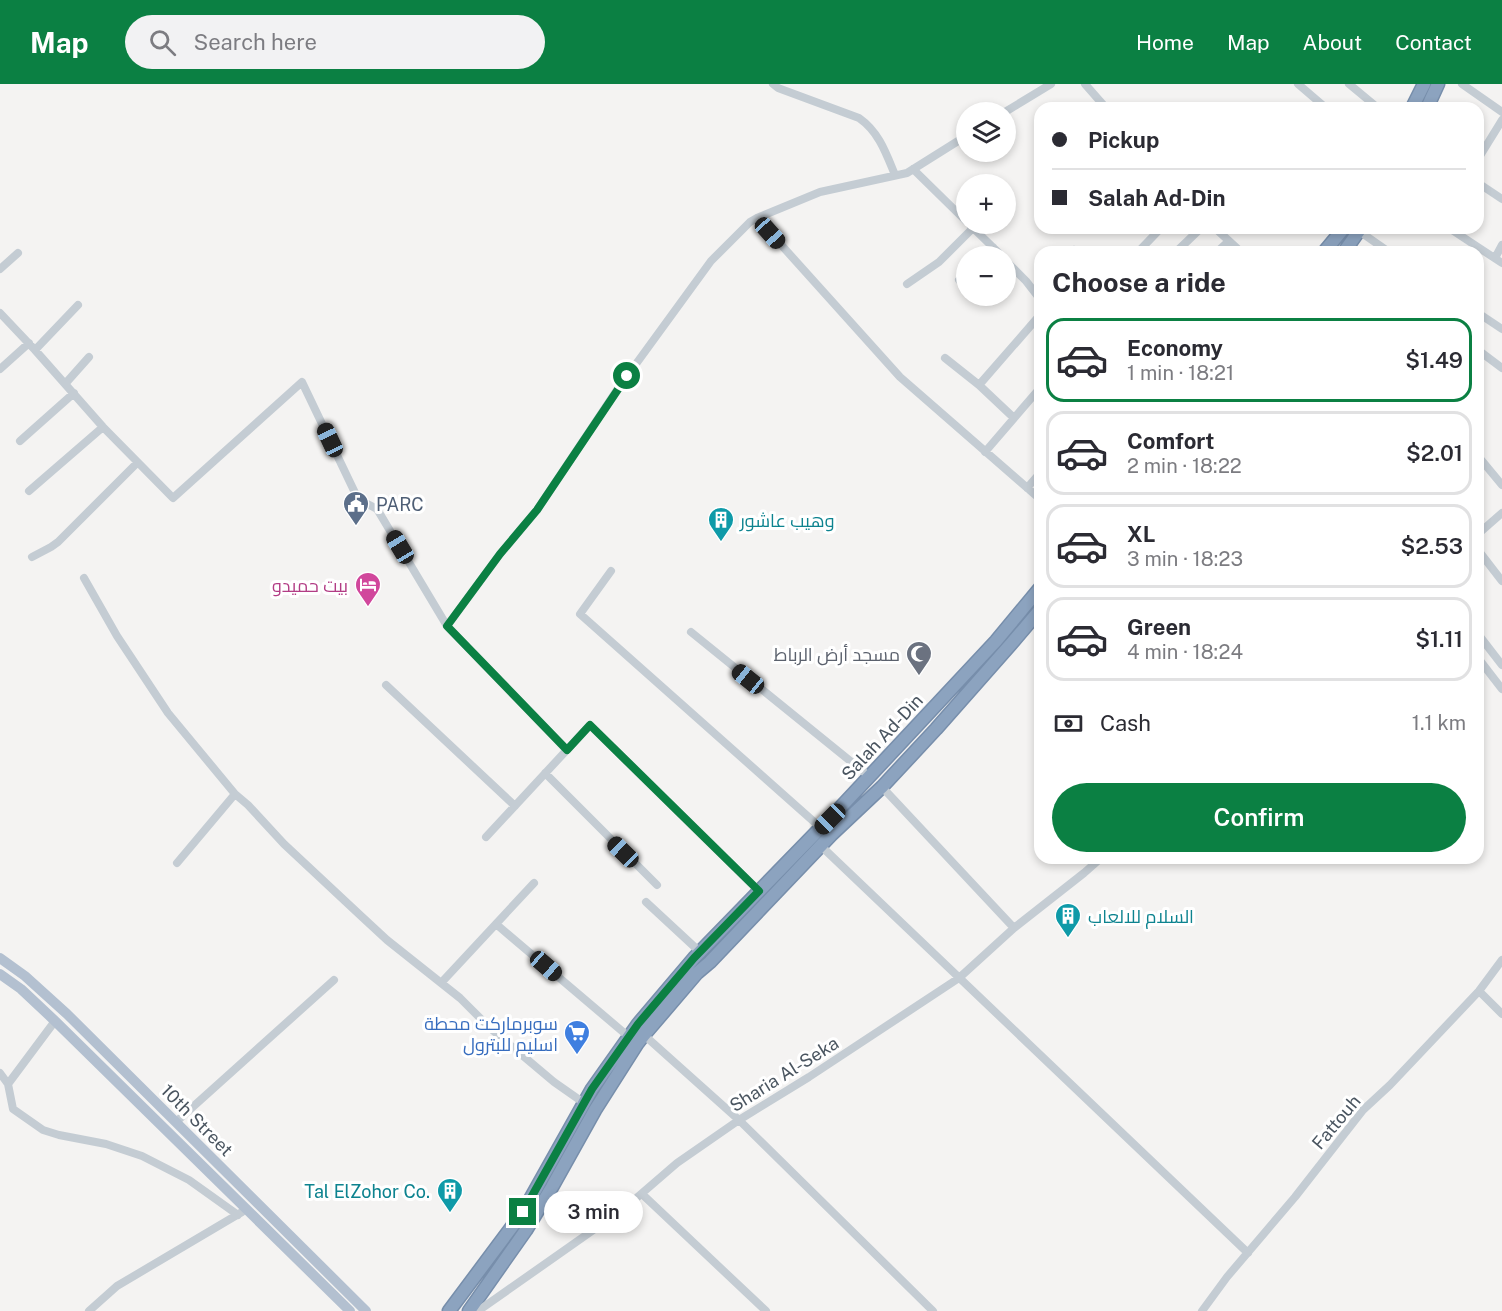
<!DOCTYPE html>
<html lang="en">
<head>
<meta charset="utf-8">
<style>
  body { margin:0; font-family:"Public Sans",Cairo,sans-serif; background:#f2f2f3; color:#2b2b33; height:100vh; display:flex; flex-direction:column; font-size:22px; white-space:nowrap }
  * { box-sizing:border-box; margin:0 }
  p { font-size:20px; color:#7c7c81 }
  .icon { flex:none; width:33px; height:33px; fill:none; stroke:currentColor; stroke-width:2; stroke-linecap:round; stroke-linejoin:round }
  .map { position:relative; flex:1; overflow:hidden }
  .sheet { position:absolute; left:1034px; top:162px; width:450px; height:618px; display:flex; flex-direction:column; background:#fff; border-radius:18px; box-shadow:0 3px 9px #0003 }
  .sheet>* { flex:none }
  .banner { position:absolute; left:1034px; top:18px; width:450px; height:132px; border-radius:18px; box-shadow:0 3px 9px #0003; display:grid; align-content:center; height:132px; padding:0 18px; background:#fff }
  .fabs { position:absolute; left:956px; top:18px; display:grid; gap:12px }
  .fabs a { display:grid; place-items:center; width:60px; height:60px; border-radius:50%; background:#fff; box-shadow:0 3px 9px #0003; font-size:30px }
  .end { position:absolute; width:27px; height:27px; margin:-14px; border:8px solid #0b8043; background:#fff; box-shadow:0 0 0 3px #fff }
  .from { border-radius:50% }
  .bubble { position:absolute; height:42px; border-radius:21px; background:#fff; box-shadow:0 3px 9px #0003; font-size:20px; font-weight:600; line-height:42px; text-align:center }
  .car { position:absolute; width:18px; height:36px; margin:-18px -9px; border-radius:8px; box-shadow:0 0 4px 2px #0007; background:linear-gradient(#222 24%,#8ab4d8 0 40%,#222 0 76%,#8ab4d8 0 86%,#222 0) }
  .banner b { display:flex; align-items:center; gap:21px; height:57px; font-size:22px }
  .banner b+b { border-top:2px solid #e1e1e2 }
  .banner i { width:15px; height:15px; background:#2b2b33 }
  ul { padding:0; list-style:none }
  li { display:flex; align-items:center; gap:18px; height:84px; margin:0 12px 9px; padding:0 6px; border:3px solid #e1e1e2; border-radius:18px }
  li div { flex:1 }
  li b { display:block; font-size:22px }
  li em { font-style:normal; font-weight:600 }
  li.active { border-color:#0b8043 }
  li>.icon { width:54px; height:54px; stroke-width:1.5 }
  h2 { padding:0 18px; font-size:27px; line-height:72px }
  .pay { display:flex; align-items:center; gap:15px; height:66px; padding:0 18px; font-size:22px }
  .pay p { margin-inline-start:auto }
  .button { display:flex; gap:12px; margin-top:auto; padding:12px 18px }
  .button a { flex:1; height:69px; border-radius:36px; background:#0b8043; color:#fff; font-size:24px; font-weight:600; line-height:69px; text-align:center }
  header { display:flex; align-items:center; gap:36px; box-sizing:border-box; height:84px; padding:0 30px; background:#0b8043; color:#fff }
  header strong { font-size:28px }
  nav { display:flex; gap:33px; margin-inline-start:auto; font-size:21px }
  .search { width:420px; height:54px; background:#f2f2f3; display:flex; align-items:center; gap:15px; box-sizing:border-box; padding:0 21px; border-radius:33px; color:#7c7c81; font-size:22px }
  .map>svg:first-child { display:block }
</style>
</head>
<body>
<header>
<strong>Map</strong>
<div class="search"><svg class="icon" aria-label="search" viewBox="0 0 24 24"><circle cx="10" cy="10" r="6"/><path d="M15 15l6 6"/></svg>Search here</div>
<nav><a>Home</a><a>Map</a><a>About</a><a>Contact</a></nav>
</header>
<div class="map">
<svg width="1502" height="1227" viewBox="0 0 1502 1227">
  <rect width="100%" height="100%" fill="#f4f3f2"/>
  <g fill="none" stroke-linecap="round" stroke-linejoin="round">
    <defs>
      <path id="highway" d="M1412,24L1424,0
        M1427,24L1438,0
        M1324,168L1344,144
        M1344,168L1361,144
        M449,1227L523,1128L592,1005L638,940L694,874L838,726L996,557L1040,504
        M469,1227L526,1146L552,1103L595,1026L637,960L644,951L697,889L710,878L831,751L882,703L936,645L1011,560L1040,526"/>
    </defs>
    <use href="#highway" stroke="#778eab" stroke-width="15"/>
    <path stroke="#c4ccd3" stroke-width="8" d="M773,0L778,4L859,34C879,48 886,69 895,91
      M1085,0L1106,24
      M1298,0L1326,24
      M1349,0L1378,24
      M1462,0L1502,28
      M1005,28L1051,0
      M1478,75L1502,36
      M913,85L966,137
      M1478,99L1502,115
      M757,134L900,293L1040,415
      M971,142L1002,172
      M1215,144L1241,168
      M1449,144L1502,179
      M1359,147L1389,168
      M1074,166L1076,168
      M1138,168L1161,144
      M1176,168L1201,144
      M1217,168L1229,157
      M987,172L993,163
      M1495,174L1502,161
      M1005,176L1026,197L1040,215
      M0,185L18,169
      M959,196L966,191
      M907,200L939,178L973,144
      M0,229L35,266L103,343L173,414L302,298L358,415L377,425L447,542L567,666
      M1478,229L1502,245
      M35,266L78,221
      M1478,266L1502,284
      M945,274L979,301L1014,334
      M0,285L29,259
      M65,300L89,273
      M979,301L1040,231
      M20,357L74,309
      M985,368L1040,304
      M1478,372L1502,401
      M1027,404L1040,389
      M29,407L103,343
      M1478,450L1502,429
      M1478,466L1502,497
      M32,473L51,463L58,458L137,379
      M611,487L580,530L821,744
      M84,494L117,552L168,629L235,710
      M447,542L500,470L537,426L617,306L711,177L750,138L757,134L820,108L907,89L966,52
      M691,548L870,693
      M1478,550L1502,581
      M1478,574L1502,605
      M386,601L515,722
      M545,689L657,801
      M882,703L1014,844
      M486,753L590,641L759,807
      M821,762L1248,1169
      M177,779L235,710L248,721L284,760L360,831L387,856L460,914L490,944L554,998L584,1019
      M646,818L700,868
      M496,840L629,953
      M441,899L534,799
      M1479,907L1502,930
      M644,951L739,1036L933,1227
      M0,989L8,1000L13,1025L43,1046L59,1051L106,1060L142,1072L189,1096L238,1131
      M8,1000L55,937
      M176,1038L334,896
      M642,1110L766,1227
      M89,1227L117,1202L242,1128
      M478,1227L626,1123L677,1079L739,1036L809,993L959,894L1014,844L1084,789L1101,774
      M1202,1227L1227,1193L1295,1113L1363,1026L1390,1001L1479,907L1502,876"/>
    <path stroke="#b3c0d0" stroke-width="10" d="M0,874L25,892L67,930L366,1227
      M0,890L21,905L55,937L350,1227"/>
    <use href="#highway" stroke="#8ca3bf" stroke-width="12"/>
  </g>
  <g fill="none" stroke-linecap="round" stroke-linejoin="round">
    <path stroke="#0b8043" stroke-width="8" d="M523,1128L592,1005L638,940L694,874L759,807L590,641L567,666L447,542L500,470L537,426L627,292"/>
  </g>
  <defs>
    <symbol id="civic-pin" viewBox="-11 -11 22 30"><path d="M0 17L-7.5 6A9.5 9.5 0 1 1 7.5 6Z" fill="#5c6f8a" stroke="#fff"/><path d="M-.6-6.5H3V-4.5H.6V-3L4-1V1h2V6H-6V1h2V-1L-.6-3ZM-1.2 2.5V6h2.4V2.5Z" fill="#fff"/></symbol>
    <symbol id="building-pin" viewBox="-11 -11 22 30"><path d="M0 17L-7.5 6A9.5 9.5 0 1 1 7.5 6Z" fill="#0f9aa8" stroke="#fff"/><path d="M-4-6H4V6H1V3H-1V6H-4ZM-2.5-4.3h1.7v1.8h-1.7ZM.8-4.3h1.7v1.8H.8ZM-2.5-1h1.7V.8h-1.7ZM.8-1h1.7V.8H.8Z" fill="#fff"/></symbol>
    <symbol id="hotel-pin" viewBox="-11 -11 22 30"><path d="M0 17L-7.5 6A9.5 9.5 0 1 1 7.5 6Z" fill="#d1479c" stroke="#fff"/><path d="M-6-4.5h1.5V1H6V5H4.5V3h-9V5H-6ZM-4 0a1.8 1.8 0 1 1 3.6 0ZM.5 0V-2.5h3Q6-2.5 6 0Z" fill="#fff"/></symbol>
    <symbol id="mosque-pin" viewBox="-11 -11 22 30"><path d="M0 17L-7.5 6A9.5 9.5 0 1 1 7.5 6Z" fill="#6b7280" stroke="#fff"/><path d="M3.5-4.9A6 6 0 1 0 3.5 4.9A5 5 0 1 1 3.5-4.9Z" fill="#fff"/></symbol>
    <symbol id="supermarket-pin" viewBox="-11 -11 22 30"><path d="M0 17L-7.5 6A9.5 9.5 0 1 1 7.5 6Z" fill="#3f7fe0" stroke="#fff"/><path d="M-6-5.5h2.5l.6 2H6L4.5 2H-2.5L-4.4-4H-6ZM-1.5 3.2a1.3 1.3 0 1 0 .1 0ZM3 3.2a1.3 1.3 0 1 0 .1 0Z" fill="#fff"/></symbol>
  </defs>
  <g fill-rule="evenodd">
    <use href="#civic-pin" x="341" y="405" width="30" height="40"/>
    <use href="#building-pin" x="706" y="421" width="30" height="40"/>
    <use href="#hotel-pin" x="353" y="486" width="30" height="40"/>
    <use href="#mosque-pin" x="904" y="555" width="30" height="40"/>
    <use href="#building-pin" x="1053" y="817" width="30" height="40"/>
    <use href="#supermarket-pin" x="562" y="934" width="30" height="40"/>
    <use href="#building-pin" x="435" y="1092" width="30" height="40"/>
  </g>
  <g text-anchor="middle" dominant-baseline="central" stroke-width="6" stroke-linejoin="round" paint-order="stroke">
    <g font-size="18" fill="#4e5e75" stroke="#fff" text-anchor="start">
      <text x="376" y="420">PARC</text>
    </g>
    <g font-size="18" fill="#0d838f" stroke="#fff" text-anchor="start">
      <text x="740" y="436">وهيب عاشور</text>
      <text x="1088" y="832">السلام للالعاب</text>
      <text x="430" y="1107" text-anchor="end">Tal ElZohor Co.</text>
    </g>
    <g font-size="18" fill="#b23c85" stroke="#fff" text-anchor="end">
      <text x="348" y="501">بيت حميدو</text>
    </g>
    <g font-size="18" fill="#5b616d" stroke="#fff" text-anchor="end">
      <text x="900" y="570">مسجد أرض الرباط</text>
    </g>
    <g font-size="18" fill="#4a5560" stroke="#fff">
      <text transform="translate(882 653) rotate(-47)">Salah Ad-Din</text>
      <text transform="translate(784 990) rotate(-32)">Sharia Al-Seka</text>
      <text transform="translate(197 1036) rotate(45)">10th Street</text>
      <text transform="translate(1336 1038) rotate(-50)">Fattouh</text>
    </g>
    <g font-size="18" fill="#366cbe" stroke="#fff" text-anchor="end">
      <text x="558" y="939">سوبرماركت محطة<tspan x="558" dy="21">اسليم للبترول</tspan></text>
    </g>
  </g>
</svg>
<div class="fabs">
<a><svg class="icon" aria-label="layers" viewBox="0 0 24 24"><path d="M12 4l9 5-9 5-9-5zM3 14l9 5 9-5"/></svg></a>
<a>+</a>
<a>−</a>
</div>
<i class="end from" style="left:627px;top:292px"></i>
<i class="end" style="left:523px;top:1128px"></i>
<div class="bubble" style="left:544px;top:1107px;width:99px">3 min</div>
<i class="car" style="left:770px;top:149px;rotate:138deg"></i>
<i class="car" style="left:330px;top:356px;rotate:335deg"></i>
<i class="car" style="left:400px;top:463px;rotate:329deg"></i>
<i class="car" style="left:748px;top:595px;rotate:309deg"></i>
<i class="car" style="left:830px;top:735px;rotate:225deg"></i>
<i class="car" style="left:623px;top:768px;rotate:314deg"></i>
<i class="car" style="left:546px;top:882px;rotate:131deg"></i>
<div class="banner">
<b><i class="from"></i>Pickup</b>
<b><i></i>Salah Ad-Din</b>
</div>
<section class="sheet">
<h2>Choose a ride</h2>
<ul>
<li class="active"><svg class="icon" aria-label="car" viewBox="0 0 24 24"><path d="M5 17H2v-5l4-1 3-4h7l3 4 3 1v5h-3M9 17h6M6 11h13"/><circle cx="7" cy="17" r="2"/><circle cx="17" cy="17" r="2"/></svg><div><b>Economy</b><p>1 min · 18:21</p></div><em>$1.49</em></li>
<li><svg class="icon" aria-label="car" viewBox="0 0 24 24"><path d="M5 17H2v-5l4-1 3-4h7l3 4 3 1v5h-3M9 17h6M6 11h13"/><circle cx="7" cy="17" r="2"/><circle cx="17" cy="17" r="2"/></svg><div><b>Comfort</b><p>2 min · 18:22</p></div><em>$2.01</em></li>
<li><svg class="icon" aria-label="car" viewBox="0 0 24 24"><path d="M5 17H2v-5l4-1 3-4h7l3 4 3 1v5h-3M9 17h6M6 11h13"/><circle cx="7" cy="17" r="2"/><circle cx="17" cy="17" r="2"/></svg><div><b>XL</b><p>3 min · 18:23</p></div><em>$2.53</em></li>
<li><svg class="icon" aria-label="car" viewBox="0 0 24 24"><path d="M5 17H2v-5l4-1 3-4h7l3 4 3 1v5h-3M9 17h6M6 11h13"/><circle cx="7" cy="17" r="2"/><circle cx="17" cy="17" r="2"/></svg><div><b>Green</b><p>4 min · 18:24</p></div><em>$1.11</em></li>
</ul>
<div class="pay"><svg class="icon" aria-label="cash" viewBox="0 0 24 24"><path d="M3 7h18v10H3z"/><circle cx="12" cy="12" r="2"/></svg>Cash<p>1.1 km</p></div>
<div class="button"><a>Confirm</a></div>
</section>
</div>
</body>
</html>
